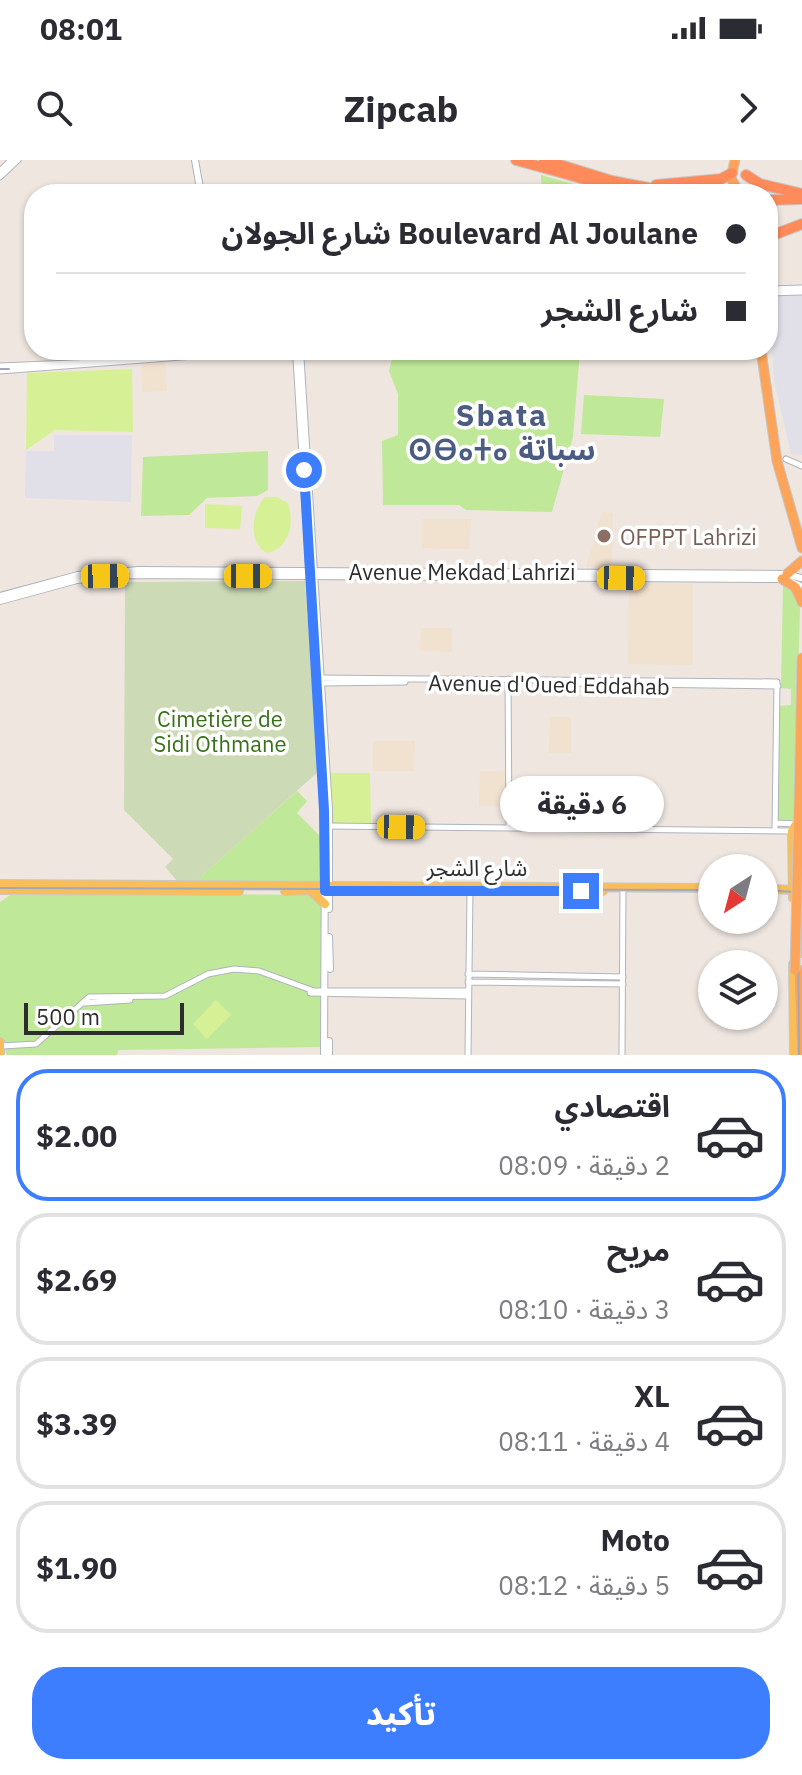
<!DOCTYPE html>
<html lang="ar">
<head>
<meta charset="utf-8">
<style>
  body { margin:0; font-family:"IBM Plex Sans","Noto Sans Arabic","Noto Sans Tifinagh",sans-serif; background:#f7f7f7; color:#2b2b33; direction:rtl; height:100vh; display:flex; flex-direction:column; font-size:30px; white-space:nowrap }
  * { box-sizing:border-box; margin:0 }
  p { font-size:26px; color:#7c7c81 }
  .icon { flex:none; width:44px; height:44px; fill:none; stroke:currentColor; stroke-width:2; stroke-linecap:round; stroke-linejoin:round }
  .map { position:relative; height:895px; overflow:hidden; direction:ltr }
  .side { display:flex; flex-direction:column; background:#fff; flex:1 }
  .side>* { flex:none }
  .banner { position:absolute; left:24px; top:24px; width:754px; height:176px; border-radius:32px; box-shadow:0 2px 6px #0004; direction:rtl; display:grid; align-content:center; height:176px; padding:0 32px; background:#fff }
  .needle { width:52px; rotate:216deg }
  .tools { position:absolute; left:698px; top:694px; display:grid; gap:16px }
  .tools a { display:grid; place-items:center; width:80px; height:80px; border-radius:50%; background:#fff; box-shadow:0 2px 6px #0004; font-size:40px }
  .scale { position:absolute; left:24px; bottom:20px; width:160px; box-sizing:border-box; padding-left:8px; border:4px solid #2d2d2d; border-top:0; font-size:22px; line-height:28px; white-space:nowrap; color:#2d2d2d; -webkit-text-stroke:6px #fff; paint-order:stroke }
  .end { position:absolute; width:36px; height:36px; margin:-18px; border:10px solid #3d7dff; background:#fff; box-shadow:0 0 0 4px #fff }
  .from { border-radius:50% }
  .bubble { position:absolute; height:56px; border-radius:28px; background:#fff; box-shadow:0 2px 6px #0004; font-size:26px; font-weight:800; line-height:56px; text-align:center; direction:rtl }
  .car { position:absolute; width:24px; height:48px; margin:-24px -12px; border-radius:10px; box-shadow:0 0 6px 2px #0007; background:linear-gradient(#f5c518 24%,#345 0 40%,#f5c518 0 76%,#345 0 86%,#f5c518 0) }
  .banner b { display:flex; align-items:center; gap:28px; height:76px; font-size:30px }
  .banner b+b { border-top:2px solid #e1e1e2 }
  .banner i { width:20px; height:20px; background:#2b2b33 }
  ul { padding:14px 0 0; list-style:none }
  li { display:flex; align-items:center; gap:24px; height:132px; margin:0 16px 12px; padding:0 16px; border:4px solid #e1e1e2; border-radius:32px }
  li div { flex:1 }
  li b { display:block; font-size:30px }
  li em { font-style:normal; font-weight:800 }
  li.on { border-color:#3d7dff }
  li>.icon { width:72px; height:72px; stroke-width:1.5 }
  .button { display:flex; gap:16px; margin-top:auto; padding:16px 32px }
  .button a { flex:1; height:92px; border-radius:32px; background:#3d7dff; color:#fff; font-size:32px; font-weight:800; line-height:92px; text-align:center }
  .status { display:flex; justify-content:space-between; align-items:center; height:56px; padding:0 40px; background:#fff; direction:ltr }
  .status svg { height:22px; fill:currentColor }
  header { display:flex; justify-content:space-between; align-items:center; height:104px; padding:0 32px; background:#fff; font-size:36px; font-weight:800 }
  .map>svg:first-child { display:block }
</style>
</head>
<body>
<div class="status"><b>08:01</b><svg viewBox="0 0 49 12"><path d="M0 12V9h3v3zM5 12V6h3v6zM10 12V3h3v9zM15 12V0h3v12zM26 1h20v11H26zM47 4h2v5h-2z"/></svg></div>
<header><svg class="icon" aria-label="forward" viewBox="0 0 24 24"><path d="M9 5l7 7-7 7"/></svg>Zipcab<svg class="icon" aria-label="search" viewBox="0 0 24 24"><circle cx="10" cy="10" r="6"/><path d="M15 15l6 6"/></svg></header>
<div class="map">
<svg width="802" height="895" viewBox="0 0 802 895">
  <rect width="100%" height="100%" fill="#efe6e0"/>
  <path fill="#e1e0e8" d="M802,133V295L791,294L774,220L768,135Z
    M54,275H132L131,342L25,338L26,291H54Z"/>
  <path fill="#f1e1cf" d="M165,201L167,231L143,232L141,202Z
    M602,352L613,353L612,408L586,407Z
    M422,359H471L469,389L422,388Z
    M629,423L693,424V505L628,504Z
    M421,468H452V492L420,491Z
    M550,557H571V593H549Z
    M373,581H415L414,611H373Z
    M480,611L508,612V646H479Z"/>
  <path fill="#c0e899" d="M541,15L609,34H542Z
    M394,190H580L573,277L552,352L466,350L459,345H383L382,281L398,275V234L389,211Z
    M584,235L664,239L660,277L581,274Z
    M268,291V330L257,336L207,338L189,355L141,356L143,297Z
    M783,424L793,426L800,448L794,660H777L779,546L791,545V529L781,528Z
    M297,631L307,641L297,653L323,679L322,723L195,722Z
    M13,733L323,735L322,887L118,890L117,895H7L0,880V742Z"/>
  <path fill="#cddab6" d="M305,421L319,611L195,722H178L165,707L173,699L124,650L125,422Z"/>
  <path fill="#d6f095" d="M132,209L133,272L55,270L26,290L27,213Z
    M265,337H277L288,343C295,364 289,389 267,393C248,383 251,352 265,337Z
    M205,344L242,346L240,369L205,368Z
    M328,613H370L371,663H331Z
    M216,840L231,855L207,879L193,864Z"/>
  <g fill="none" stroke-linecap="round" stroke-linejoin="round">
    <defs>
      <path id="tertiary" d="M0,11L11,0
        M0,17L18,0
        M768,129L802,128
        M768,133L802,132
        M0,206L119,201
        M0,211L271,190
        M786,299L802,306
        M318,518L777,522L775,670
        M508,519L509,668
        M431,522H473
        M319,523L405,522
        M563,523L778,526
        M775,663L798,664
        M326,666L792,671
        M468,814L623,817
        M468,822L623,824
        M310,833L468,836
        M84,843L130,840
        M2,886L36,884L89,837L165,836L208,814L234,809L259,811L314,831H468
        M468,895L470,730
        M622,895L623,728"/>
      <path id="secondary" d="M195,0L201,34
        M296,190L325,666L324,895
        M300,190L329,650V749
        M0,436L78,415L139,410L785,414L801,418
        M0,441L77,420L124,415L782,419L799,425
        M329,777L330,809
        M329,881V895"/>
      <path id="primary" d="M0,724L712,728
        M764,729L802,730
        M0,730L239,731
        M425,730L603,731
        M285,731L343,729
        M312,732L325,744
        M793,738L792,671L796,664
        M802,757V793
        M793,804L794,895
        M0,882V895"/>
      <path id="trunk" d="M735,0L731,18L740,34
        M761,190L777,301L802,388
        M787,414L802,401
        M782,419L795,427L802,442
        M800,599L802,498
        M799,810L802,895"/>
      <path id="motorway" d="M516,0L599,23
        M544,0L612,21L680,34
        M746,15L760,24L802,34
        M656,25L721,19L732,13
        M768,40L802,39
        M768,77L802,64"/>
    </defs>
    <use href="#tertiary" stroke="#afb4bd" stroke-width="7"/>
    <use href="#secondary" stroke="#afb4bd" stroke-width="8"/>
    <use href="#primary" stroke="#c8c8c8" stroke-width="10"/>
    <use href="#trunk" stroke="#c8c8c8" stroke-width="11"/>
    <use href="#motorway" stroke="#c8c8c8" stroke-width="12"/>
    <use href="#tertiary" stroke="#fff" stroke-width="5"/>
    <use href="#secondary" stroke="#fff" stroke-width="6"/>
    <use href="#primary" stroke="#f9be5a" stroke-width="8"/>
    <use href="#trunk" stroke="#fca45a" stroke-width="9"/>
    <use href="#motorway" stroke="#ff8b5b" stroke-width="10"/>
    <path stroke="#a1a8b9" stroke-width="2" d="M0,209H9
      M0,728L712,730
      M764,730L794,732L798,737L799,895"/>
    <defs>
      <path id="trunk-bridge" d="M795,810L800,599"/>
    </defs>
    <use href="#trunk-bridge" stroke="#c8c8c8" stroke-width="11" stroke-linecap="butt"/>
    <use href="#trunk-bridge" stroke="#fca45a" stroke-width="9"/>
  </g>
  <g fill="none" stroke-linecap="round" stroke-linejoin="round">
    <path stroke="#3d7dff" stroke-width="10" d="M304,310L324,650L325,731H581"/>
  </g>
  <circle fill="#8d6e63" stroke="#fff" stroke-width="3" cx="604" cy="376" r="8"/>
  <g text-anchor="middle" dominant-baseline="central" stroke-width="7" stroke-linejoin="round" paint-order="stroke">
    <g font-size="22" fill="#785e54" stroke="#fff" text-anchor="start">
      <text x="620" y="376">OFPPT Lahrizi</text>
    </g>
    <g font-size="22" fill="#2d2d2d" stroke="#fff">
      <text x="462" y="411">Avenue Mekdad Lahrizi</text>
      <text transform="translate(549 524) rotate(1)">Avenue d'Oued Eddahab</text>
      <text x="477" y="707">شارع الشجر</text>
    </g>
    <g font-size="22" fill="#367117" stroke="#fff">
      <text x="220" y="558">Cimetière de<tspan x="220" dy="25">Sidi Othmane</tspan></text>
    </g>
    <g font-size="30" font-weight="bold" letter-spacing="2" fill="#4a5c82" stroke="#fff">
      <text x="502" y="254">Sbata<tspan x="502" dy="34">ⵙⴱⴰⵜⴰ سباتة</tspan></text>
    </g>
  </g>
</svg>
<div class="tools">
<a><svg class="needle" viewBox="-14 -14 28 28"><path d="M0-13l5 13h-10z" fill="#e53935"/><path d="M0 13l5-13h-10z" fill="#7c7c81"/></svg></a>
<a><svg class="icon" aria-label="layers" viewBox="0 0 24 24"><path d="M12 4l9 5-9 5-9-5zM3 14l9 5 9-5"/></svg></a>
</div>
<div class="scale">500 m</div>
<i class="end from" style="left:304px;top:310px"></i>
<i class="end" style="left:581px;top:731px"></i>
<div class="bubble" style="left:500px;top:616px;width:164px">6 دقيقة</div>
<i class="car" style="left:105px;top:416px;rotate:89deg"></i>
<i class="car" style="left:248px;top:416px;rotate:90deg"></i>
<i class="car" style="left:621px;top:418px;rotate:91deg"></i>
<i class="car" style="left:401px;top:667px;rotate:91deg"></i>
<div class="banner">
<b><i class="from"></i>Boulevard Al Joulane شارع الجولان</b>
<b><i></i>شارع الشجر</b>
</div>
</div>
<section class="side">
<ul>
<li class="on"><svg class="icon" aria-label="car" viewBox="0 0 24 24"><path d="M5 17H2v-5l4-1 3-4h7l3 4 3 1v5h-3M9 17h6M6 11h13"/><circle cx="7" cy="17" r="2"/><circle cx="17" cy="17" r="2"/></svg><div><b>اقتصادي</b><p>2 دقيقة · 08:09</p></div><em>$2.00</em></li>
<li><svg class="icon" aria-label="car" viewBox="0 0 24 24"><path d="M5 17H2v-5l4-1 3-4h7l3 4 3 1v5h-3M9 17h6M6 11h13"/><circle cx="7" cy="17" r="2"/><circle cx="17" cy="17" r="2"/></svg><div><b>مريح</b><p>3 دقيقة · 08:10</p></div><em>$2.69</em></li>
<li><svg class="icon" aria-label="car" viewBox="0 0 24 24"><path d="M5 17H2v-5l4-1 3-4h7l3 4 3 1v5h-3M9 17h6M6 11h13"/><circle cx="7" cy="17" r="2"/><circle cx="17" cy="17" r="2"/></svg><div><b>XL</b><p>4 دقيقة · 08:11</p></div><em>$3.39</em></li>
<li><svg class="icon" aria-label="car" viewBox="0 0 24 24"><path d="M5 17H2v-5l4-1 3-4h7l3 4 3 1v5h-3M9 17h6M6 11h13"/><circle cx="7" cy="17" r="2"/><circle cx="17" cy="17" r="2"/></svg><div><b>Moto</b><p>5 دقيقة · 08:12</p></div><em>$1.90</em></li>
</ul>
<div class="button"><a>تأكيد</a></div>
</section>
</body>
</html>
